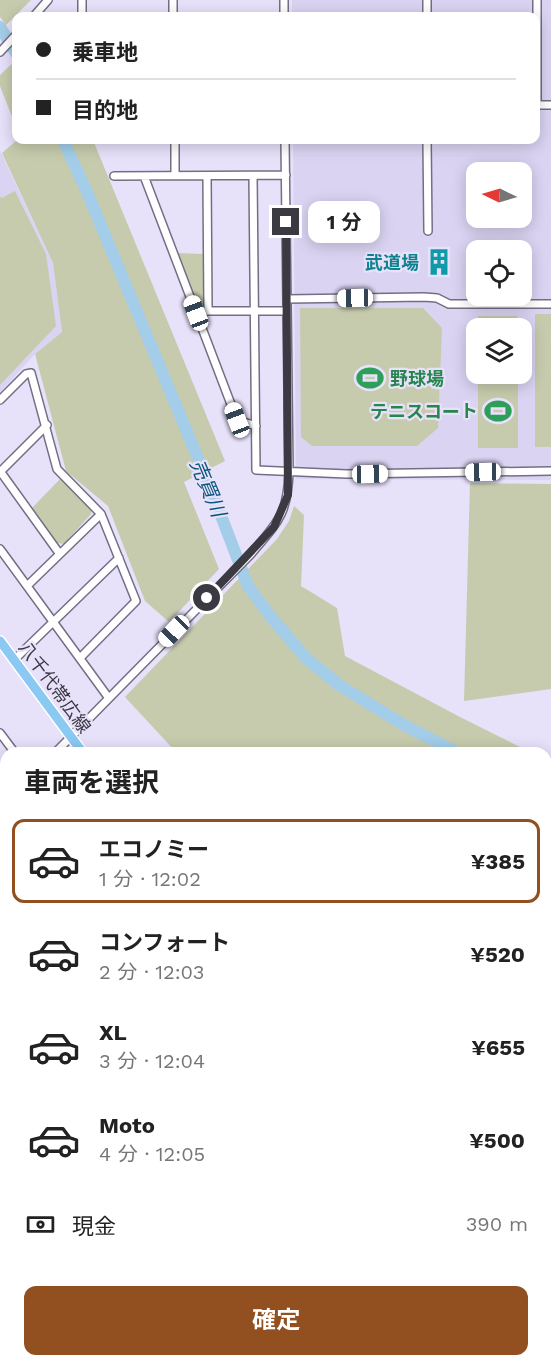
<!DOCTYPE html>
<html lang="ja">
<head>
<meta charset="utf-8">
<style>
  body { margin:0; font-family:"Work Sans","Noto Sans JP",sans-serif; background:#f6f6f6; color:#222; height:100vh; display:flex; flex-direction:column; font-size:22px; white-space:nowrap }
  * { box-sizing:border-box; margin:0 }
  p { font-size:20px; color:#767676 }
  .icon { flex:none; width:33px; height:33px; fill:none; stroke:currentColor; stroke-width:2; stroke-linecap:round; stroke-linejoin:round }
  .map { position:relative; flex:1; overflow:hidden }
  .panel { position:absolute; left:0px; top:747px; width:552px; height:620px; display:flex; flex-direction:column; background:#fff; border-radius:18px 18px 0 0; box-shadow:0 3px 15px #0003 }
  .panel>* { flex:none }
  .top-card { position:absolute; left:12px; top:12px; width:528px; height:132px; border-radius:12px; box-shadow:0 3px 15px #0003; display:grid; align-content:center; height:132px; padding:0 24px; background:#fff }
  .needle { width:39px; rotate:275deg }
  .controls { position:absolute; left:466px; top:162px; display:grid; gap:12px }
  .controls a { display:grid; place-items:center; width:66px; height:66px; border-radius:12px; background:#fff; box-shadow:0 3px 15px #0003; font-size:30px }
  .end { position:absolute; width:27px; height:27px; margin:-14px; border:8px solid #3b3942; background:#fff; box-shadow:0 0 0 3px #fff }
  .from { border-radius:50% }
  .bubble { position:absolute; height:42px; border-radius:12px; background:#fff; box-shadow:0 3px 15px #0003; font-size:20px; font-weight:700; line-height:42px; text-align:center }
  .car { position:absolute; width:18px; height:36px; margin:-18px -9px; border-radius:8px; box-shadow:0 0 4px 2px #0007; background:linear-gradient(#fff 24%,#345 0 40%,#fff 0 76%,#345 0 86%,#fff 0) }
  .top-card b { display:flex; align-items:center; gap:21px; height:57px; font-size:22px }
  .top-card b+b { border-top:2px solid #e0e0e0 }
  .top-card i { width:15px; height:15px; background:#222 }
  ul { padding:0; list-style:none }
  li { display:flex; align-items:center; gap:18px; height:84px; margin:0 12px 9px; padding:0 12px; border:3px solid transparent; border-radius:12px }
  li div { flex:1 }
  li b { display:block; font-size:22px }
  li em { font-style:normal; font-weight:700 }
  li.active { border-color:#925020 }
  li>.icon { width:54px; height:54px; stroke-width:1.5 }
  h2 { padding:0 24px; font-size:27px; line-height:72px }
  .pay { display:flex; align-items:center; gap:15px; height:66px; padding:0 24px; font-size:22px }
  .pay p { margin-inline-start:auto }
  .action { display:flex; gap:12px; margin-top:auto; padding:12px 24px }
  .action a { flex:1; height:69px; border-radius:12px; background:#925020; color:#fff; font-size:24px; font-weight:700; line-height:69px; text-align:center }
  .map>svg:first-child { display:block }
</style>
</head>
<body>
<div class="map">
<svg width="551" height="1366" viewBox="0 0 551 1366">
  <rect width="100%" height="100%" fill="#e7e1fa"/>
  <path fill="#dad3f2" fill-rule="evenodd" d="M292,0H551V480L296,479L293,140H536V16H292ZM477,172H522V218H477ZM477,250H522V296H477ZM477,328H522V374H477Z
    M0,151L53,263L62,332L35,354L0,392Z"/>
  <path fill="#c7cbad" d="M0,0H31L6,25L0,17Z
    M16,60V127L0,86V75Z
    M17,140H93L225,461L184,482L219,569L169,622L145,601L108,506L66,471L35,354L62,332L53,263L2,153Z
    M15,191L46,254L56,326L0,385V196L2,198Z
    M177,253L204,254V305L202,308L196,306Z
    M300,308H423L442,328L438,428L417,446H312L301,437Z
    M535,314H551V447H535Z
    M478,316H517V328H478Z
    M478,374H518V448H478Z
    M60,479L91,509V514L64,544L57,543L32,508Z
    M470,483L551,484V689L464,701Z
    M294,506L304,515L301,586L337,608L345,656L460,717L532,753H174L175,751L125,697L277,539L289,521Z
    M546,760L551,763V1001L546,996Z
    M6,819V1222L0,1228V826Z"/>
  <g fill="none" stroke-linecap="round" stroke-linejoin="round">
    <path stroke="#a3cde9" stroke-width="2" d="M456,753L457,752
      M546,936L551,941"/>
    <path stroke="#a3cde9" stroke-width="12" d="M0,27L16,53
      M63,140L87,192L210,487L248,586L271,617L306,658L339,685L404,725L458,753
      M546,795L551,797"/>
    <defs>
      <path id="minor" d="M82,0V16
        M173,0V16
        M284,0V16
        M427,0V16
        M537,0V105
        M34,16L48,0
        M0,52L16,35
        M536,105H551
        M175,140V175
        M427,140L428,231
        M114,176L286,175
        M144,176L237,420L256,426
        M207,176L208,311
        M253,176L256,470L347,474L551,471
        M287,299L424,297L437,298L449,304H551
        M196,313L208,311H287
        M0,400L26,374L31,373L57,469L101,514L136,601L80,658
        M0,471L59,553
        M1,471L47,425
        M0,549L108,697
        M27,586L101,514
        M14,660L119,558
        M0,733L15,753
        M55,753L251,554C278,522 288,514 289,471L285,140
        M0,809L6,803
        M546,1075L551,1069
        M424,1360L430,1366
        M264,1366L269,1360"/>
      <path id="major" d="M0,641L83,753
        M546,1210L551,1215"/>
    </defs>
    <use href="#minor" stroke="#746e84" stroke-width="10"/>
    <use href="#major" stroke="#fff" stroke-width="12"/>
    <use href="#minor" stroke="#fff" stroke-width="7"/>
    <use href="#major" stroke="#8cc9f2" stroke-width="9"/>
  </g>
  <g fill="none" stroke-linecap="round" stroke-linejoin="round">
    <path stroke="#3b3942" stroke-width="8" d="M207,598L274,527L288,495L286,222"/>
  </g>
  <defs>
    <symbol id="building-bare" viewBox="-9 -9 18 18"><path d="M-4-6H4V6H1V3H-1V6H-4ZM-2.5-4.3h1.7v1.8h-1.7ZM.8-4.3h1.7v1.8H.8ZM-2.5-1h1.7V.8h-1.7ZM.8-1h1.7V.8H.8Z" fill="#0f9aa8" stroke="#e7e1fa" stroke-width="2.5" paint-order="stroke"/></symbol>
    <symbol id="stadium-bare" viewBox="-9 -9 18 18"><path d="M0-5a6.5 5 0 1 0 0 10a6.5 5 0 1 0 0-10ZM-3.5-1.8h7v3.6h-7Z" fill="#2e9e5b" stroke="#e7e1fa" stroke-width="2.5" paint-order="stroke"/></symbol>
  </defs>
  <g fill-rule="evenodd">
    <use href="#building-bare" x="420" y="243" width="38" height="38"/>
    <use href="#stadium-bare" x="351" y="359" width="38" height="38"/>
    <use href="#stadium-bare" x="479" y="392" width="38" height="38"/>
  </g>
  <g text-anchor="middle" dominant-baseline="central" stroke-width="4.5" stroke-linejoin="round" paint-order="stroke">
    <g font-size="18" font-weight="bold" fill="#0d838f" stroke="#e7e1fa" text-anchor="end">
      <text x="419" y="262">武道場</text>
    </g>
    <g font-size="18" font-weight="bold" fill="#27864d" stroke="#e7e1fa" text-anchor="start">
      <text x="390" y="378">野球場</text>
      <text x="478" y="411" text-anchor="end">テニスコート</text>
    </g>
    <g font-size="18" fill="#3b3942" stroke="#e7e1fa">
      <text transform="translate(55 687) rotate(54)">八千代帯広線</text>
    </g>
    <g font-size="20" font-style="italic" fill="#09567a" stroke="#e7e1fa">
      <text transform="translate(208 488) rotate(67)">売買川</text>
    </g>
  </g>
</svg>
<div class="controls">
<a><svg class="needle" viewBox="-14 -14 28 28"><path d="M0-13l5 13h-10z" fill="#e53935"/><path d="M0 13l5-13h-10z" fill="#767676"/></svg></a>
<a><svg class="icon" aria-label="locate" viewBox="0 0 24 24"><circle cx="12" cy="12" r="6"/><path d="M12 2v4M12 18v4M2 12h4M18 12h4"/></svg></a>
<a><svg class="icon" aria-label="layers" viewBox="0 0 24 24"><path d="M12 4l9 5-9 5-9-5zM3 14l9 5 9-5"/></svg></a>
</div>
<i class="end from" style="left:207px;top:598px"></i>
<i class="end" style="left:286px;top:222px"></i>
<div class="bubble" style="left:308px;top:201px;width:72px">1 分</div>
<i class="car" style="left:355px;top:298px;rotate:269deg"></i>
<i class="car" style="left:196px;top:313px;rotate:339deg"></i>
<i class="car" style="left:237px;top:420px;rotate:339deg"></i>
<i class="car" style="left:483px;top:472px;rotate:269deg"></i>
<i class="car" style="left:370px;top:474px;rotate:89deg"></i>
<i class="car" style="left:174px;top:631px;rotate:224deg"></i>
<div class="top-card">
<b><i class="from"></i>乗車地</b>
<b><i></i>目的地</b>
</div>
<section class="panel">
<h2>車両を選択</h2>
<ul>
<li class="active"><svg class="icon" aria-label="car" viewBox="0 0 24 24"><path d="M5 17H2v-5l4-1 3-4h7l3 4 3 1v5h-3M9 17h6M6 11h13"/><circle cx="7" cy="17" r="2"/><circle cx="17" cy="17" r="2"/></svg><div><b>エコノミー</b><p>1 分 · 12:02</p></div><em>¥385</em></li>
<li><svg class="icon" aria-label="car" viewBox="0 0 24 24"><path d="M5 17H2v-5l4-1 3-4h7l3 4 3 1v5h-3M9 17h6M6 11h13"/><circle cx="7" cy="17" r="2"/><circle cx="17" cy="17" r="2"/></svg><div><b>コンフォート</b><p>2 分 · 12:03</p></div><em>¥520</em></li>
<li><svg class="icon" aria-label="car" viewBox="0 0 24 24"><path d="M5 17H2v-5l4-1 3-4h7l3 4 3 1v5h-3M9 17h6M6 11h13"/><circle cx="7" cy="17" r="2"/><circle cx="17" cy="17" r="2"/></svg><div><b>XL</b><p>3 分 · 12:04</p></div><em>¥655</em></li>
<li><svg class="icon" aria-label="car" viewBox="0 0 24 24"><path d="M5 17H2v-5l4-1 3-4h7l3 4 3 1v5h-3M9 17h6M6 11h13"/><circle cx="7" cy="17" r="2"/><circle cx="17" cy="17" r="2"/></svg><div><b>Moto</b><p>4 分 · 12:05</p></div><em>¥500</em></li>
</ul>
<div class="pay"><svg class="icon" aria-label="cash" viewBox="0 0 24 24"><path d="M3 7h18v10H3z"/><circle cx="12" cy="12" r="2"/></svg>現金<p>390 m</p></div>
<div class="action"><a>確定</a></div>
</section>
</div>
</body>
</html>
